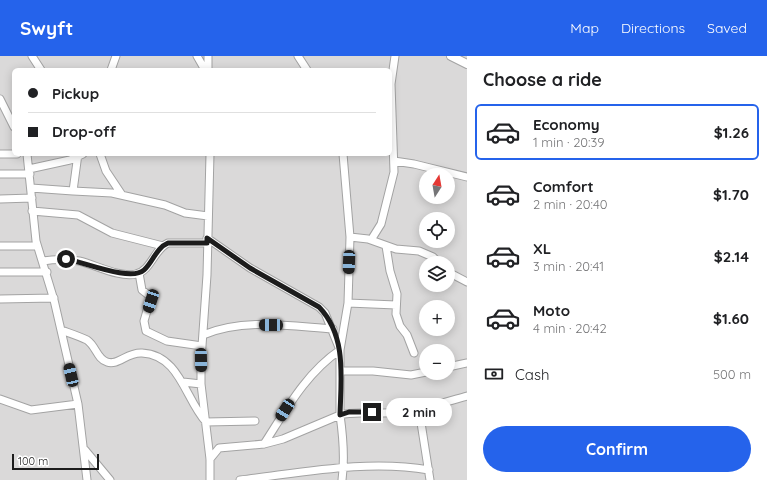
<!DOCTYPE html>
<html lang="en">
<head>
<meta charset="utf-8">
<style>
  body { margin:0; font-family:Quicksand,sans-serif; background:#f2f2f2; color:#202124; height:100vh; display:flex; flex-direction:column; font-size:15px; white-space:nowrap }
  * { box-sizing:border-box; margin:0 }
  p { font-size:13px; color:#757577 }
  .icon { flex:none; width:22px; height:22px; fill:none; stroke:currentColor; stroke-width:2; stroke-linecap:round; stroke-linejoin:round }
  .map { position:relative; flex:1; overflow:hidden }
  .side { display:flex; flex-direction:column; background:#fff; width:300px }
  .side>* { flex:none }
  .hud { position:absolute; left:12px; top:12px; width:380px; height:88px; border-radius:6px; box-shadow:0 2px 10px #0003; display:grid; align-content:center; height:88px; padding:0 16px; background:#fff }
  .needle { width:26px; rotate:11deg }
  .tools { position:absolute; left:419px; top:112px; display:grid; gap:8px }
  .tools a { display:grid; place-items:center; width:36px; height:36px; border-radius:50%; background:#fff; box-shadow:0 2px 10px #0003; font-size:20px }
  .scale { position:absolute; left:12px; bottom:10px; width:87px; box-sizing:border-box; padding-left:4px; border:2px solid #1c1c1c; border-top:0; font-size:11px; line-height:14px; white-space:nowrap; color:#1c1c1c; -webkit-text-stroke:3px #fff; paint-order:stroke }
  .end { position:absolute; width:18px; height:18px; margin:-9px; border:5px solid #1c1c1c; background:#fff; box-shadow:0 0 0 2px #fff }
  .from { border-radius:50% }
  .bubble { position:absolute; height:28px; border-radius:14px; background:#fff; box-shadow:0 2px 10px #0003; font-size:13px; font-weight:700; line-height:28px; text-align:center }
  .car { position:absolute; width:12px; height:24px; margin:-12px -6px; border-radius:5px; box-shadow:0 0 3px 1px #0007; background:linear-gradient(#222 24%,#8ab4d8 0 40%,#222 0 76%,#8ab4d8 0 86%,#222 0) }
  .hud b { display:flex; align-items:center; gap:14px; height:38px; font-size:15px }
  .hud b+b { border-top:1px solid #e0e0e0 }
  .hud i { width:10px; height:10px; background:#202124 }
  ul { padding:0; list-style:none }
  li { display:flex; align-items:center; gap:12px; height:56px; margin:0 8px 6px; padding:0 8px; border:2px solid transparent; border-radius:6px }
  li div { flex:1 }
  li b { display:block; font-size:15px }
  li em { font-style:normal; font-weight:700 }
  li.active { border-color:#2563eb }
  li>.icon { width:36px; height:36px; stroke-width:1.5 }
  h2 { padding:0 16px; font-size:18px; line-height:48px }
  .pay { display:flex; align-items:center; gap:10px; height:44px; padding:0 16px; font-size:15px }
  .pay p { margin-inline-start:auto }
  .cta { display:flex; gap:8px; margin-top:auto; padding:8px 16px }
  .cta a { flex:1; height:46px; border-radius:24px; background:#2563eb; color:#fff; font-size:16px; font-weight:700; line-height:46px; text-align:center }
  header { display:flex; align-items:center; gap:24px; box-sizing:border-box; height:56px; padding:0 20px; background:#2563eb; color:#fff }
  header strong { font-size:19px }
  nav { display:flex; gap:22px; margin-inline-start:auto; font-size:14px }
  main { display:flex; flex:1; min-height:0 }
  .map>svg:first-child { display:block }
</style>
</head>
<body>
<header>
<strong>Swyft</strong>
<nav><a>Map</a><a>Directions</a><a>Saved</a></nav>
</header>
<main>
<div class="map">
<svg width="467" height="424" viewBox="0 0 467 424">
  <rect width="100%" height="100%" fill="#efece1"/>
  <path fill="#dad9d9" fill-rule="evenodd" d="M0,0H467V424H0ZM14,14H390V98H14ZM426,119H448V141H426ZM426,163H448V185H426ZM426,207H448V229H426ZM426,251H448V273H426ZM426,295H448V317H426Z"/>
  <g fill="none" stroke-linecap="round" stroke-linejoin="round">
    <defs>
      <path id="minor" d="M32,0L41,14
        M197,0L205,14
        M208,0V14
        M298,0L307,14
        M111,14L116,0
        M0,43L14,71
        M0,98H17
        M27,98L36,185L54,244L78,348L87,424
        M100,98L106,115L122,139
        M394,105L414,108L467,121
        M29,113L70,104L83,98
        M0,118H30
        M31,132L73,135L78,98
        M73,135L112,137L165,149L185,157L208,160
        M0,143L32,142
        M32,155L78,159L112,177L163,190
        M350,181L368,183L396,193L419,195L433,201L439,207
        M207,182L250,212L319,251L325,257L340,294V359L283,383L264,388L219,392L210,403
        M371,184L381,168L394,116L391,28L395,0
        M0,190H37
        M386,190L390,215L397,238L396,258L400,270L407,279L414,297
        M43,205C55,203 67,203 79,205C96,209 120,222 136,218C151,215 154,193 168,187H207
        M0,216H47
        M448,216L467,226
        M139,217L142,234L151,241L144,265L146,275L167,285L202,290
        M0,243L54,242
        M348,247L396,249
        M61,274C69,277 79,280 87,284C96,290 97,303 107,306C118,310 127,296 142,297C180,299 185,343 206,366L255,365
        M203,279C244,262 289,270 333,273
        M448,311L467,307
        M341,315H373L411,319L426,316
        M183,326L201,328
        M0,343L31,354L78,348
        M419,354L430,424
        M264,388C286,354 306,317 340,294L348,247L350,181L343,98
        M85,394L110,424
        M210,424V403L201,328V304L207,219L210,98
        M240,424C301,417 367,403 429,414
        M342,424C345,402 343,380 340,359C355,355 367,358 383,357C412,357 439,348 467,340"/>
      <path id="tertiary" d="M451,0L467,8"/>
    </defs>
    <use href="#minor" stroke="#a3a3a3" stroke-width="9"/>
    <use href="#tertiary" stroke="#a3a3a3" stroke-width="10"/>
    <use href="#minor" stroke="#fff" stroke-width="7"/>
    <use href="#tertiary" stroke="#fff" stroke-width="8"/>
  </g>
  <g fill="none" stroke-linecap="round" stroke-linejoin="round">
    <path stroke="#1c1c1c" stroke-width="5" d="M66,203C84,206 131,226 144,214C153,206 156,192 168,187H207V182L250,212L319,251C347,280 341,322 340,359L349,356H372"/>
  </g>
</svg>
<div class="tools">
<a><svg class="needle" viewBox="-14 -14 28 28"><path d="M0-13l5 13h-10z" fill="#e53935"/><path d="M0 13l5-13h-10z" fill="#757577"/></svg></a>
<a><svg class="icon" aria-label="locate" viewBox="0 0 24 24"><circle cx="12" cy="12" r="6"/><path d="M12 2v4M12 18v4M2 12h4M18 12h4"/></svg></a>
<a><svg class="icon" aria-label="layers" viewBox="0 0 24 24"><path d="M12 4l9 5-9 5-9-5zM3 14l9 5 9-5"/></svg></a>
<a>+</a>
<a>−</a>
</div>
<div class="scale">100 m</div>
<i class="end from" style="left:66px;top:203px"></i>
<i class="end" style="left:372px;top:356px"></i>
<div class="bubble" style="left:386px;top:342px;width:66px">2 min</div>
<i class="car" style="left:349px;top:206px;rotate:182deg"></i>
<i class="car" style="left:151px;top:245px;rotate:198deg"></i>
<i class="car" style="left:271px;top:269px;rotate:271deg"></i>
<i class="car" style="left:201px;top:304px;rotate:179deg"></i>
<i class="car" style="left:71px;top:319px;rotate:347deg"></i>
<i class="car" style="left:285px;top:354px;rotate:213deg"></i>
<div class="hud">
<b><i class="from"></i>Pickup</b>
<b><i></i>Drop-off</b>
</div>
</div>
<section class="side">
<h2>Choose a ride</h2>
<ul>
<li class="active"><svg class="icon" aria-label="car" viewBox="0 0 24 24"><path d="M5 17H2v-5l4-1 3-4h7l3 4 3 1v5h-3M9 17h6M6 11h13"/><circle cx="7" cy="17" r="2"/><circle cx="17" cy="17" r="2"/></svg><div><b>Economy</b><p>1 min · 20:39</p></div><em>$1.26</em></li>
<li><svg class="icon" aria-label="car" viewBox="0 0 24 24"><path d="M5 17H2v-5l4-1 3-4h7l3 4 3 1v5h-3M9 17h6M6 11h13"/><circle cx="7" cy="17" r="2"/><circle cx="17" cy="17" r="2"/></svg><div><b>Comfort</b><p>2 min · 20:40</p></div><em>$1.70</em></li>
<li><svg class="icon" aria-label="car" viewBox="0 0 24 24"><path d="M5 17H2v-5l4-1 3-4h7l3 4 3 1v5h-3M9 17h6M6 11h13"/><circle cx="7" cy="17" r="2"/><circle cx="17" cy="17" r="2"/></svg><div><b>XL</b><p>3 min · 20:41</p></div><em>$2.14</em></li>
<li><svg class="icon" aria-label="car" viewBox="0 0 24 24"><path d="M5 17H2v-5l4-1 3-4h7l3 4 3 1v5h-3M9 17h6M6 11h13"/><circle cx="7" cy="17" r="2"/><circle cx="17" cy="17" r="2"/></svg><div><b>Moto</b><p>4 min · 20:42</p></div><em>$1.60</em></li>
</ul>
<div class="pay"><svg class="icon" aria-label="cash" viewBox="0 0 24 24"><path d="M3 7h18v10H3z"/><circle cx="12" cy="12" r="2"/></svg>Cash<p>500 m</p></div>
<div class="cta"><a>Confirm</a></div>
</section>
</main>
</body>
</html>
